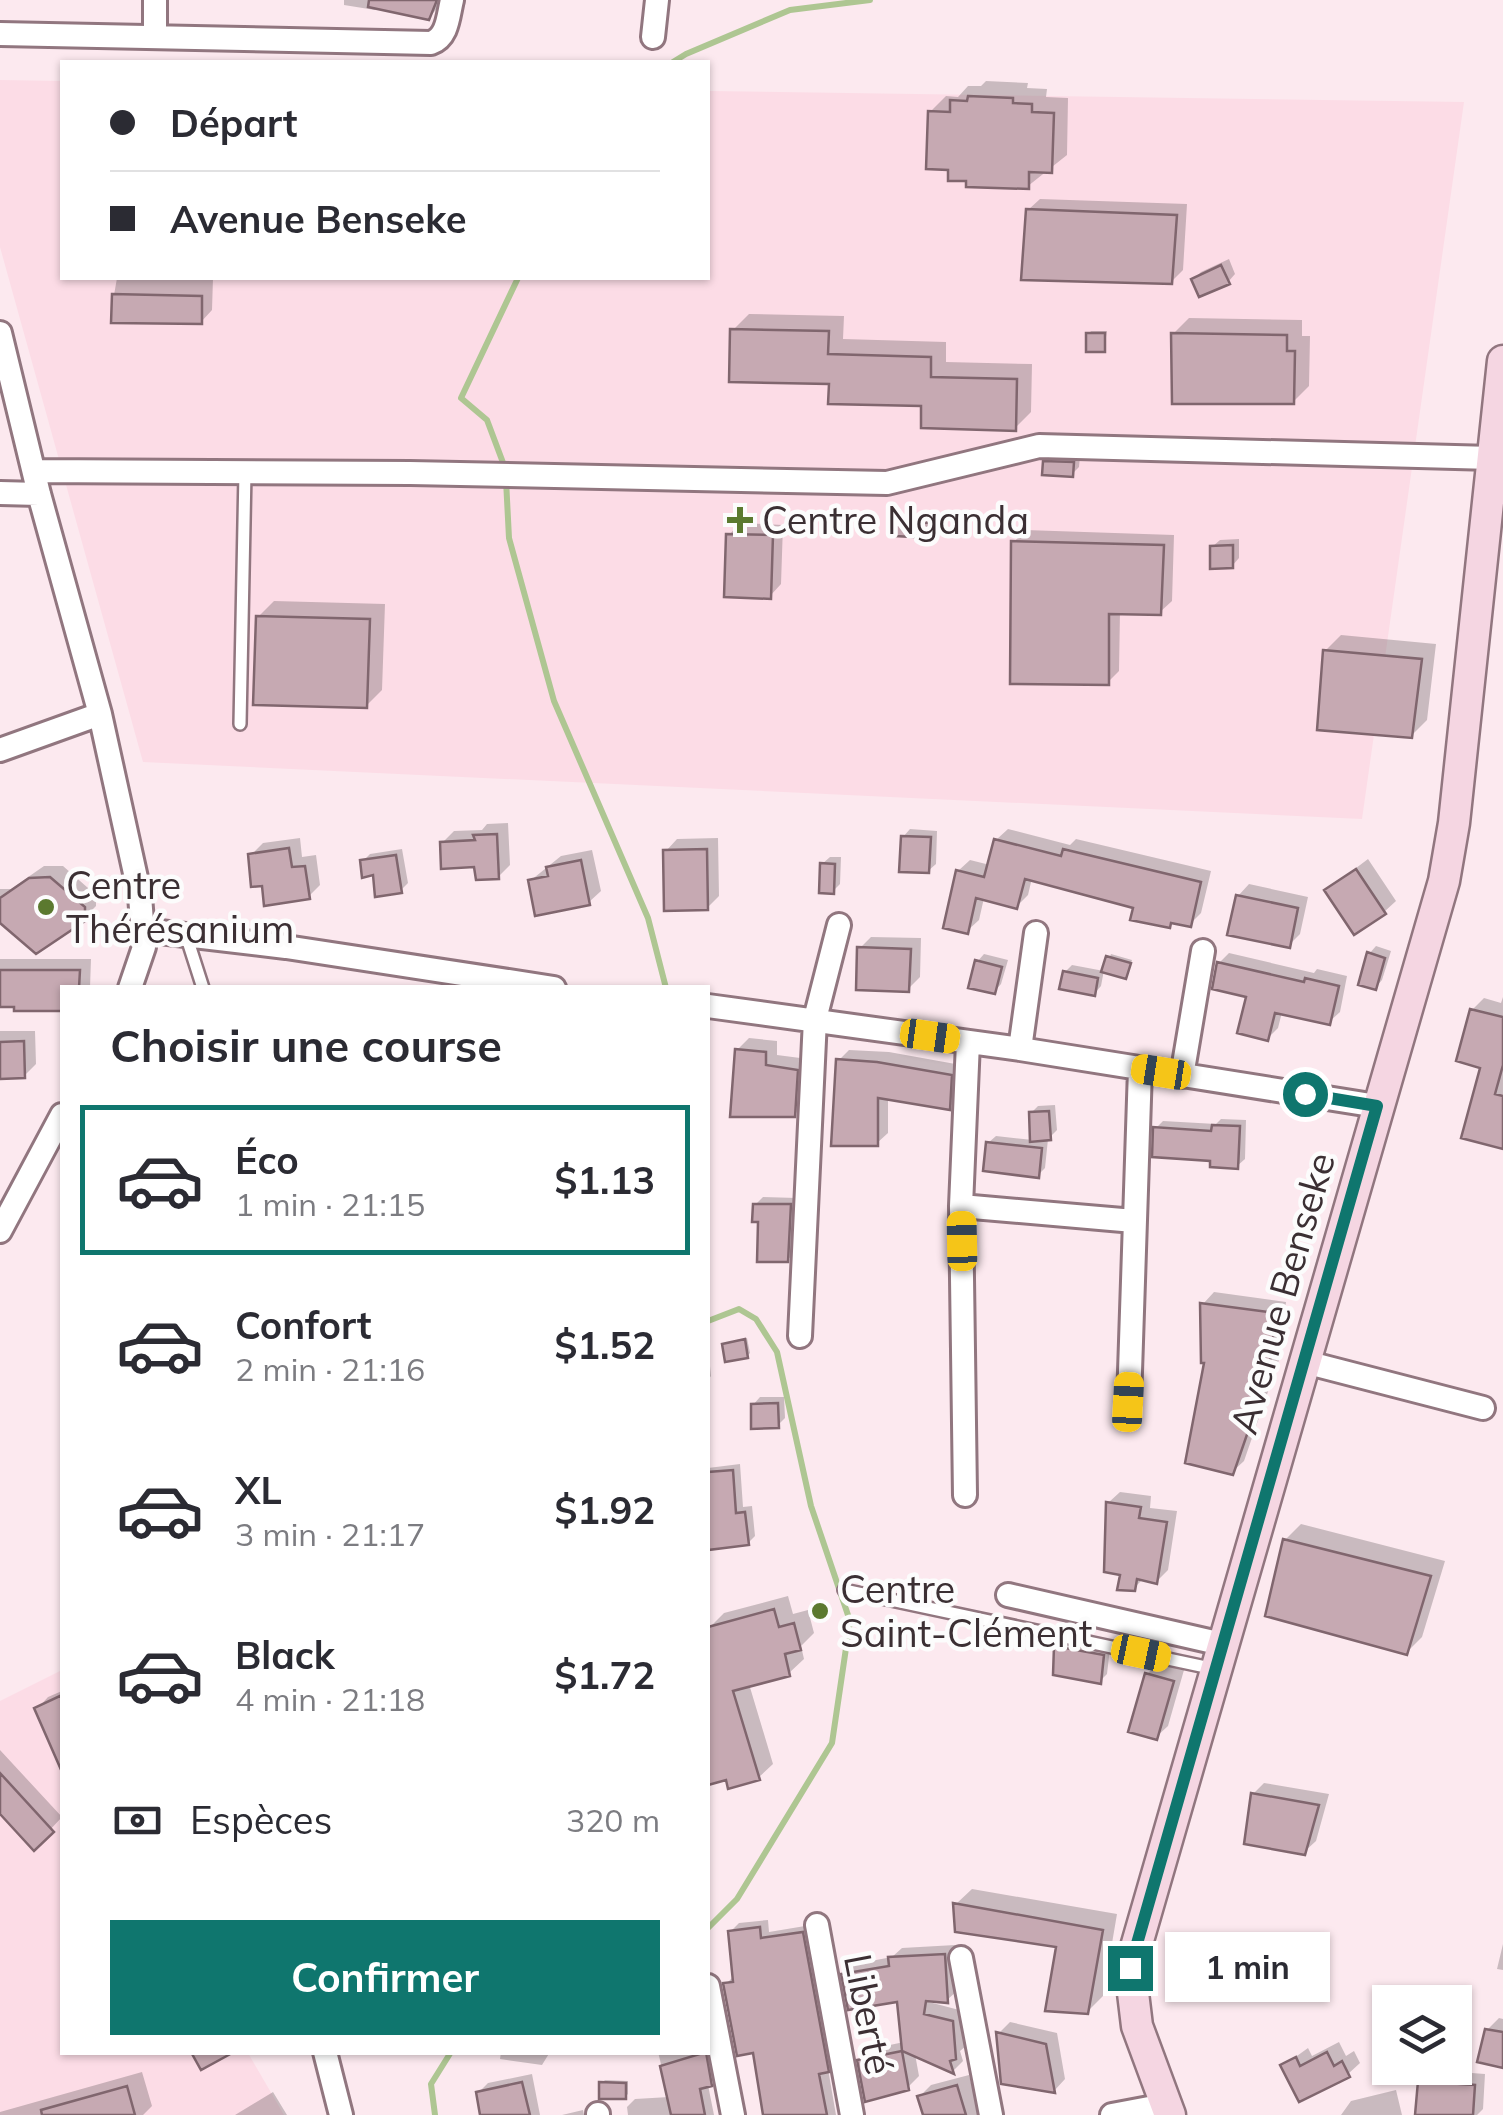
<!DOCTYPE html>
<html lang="fr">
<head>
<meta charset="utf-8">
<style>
  body { margin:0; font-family:Mulish,sans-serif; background:#f2f2f3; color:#2b2b33; height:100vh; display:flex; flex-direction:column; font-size:38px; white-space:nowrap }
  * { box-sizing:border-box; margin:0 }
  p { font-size:32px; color:#7c7c81 }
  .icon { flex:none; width:55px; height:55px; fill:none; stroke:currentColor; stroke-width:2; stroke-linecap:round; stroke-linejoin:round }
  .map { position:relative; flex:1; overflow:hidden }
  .side { position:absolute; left:60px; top:985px; width:650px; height:1070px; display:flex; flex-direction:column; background:#fff; border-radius:0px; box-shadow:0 2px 8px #0004 }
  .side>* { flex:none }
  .guide { position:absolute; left:60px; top:60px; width:650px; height:220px; border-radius:0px; box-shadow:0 2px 8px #0004; display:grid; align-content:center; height:220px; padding:0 50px; background:#fff }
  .fabs { position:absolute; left:1372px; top:1985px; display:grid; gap:20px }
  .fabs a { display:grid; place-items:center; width:100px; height:100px; border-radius:0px; background:#fff; box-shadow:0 2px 8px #0004; font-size:50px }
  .end { position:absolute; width:45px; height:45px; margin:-22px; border:12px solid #0f766e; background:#fff; box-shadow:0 0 0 5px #fff }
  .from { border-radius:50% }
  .bubble { position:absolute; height:70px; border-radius:0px; background:#fff; box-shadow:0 2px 8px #0004; font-size:32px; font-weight:700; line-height:70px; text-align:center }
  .car { position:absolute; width:30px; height:60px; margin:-30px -15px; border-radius:12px; box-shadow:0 0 8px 2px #0007; background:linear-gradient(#f5c518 24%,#345 0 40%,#f5c518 0 76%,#345 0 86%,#f5c518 0) }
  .guide b { display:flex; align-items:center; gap:35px; height:95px; font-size:38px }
  .guide b+b { border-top:2px solid #e1e1e2 }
  .guide i { width:25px; height:25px; background:#2b2b33 }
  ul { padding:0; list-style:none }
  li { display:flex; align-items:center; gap:30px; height:150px; margin:0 20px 15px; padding:0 30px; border:5px solid transparent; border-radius:0px }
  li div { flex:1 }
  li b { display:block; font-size:38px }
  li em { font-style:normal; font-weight:700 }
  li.active { border-color:#0f766e }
  li>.icon { width:90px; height:90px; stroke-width:1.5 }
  h2 { padding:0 50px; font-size:45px; line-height:120px }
  .pay { display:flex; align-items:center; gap:25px; height:110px; padding:0 50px; font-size:38px }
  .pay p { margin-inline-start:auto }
  .cta { display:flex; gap:20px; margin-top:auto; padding:20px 50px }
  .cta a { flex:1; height:115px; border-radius:0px; background:#0f766e; color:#fff; font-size:40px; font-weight:700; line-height:115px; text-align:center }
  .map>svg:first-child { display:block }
</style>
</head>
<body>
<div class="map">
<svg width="1503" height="2115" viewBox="0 0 1503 2115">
  <rect width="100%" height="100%" fill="#fce9ef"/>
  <path fill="#fcdce6" d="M0,80L62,81V278H708V91L1464,102L1362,819L143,762L0,247Z
    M62,1670V2052L248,2053L284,2115H0V1701Z"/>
  <path fill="#0003" d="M344,0H444L429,18L378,6L375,10L344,5Z
    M986,81L1028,83L1027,88L1047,89L1046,97L1068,98L1067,155L1028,186L969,179L950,167L930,112L946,96L958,97L968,86H981Z
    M1040,199L1187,204L1183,270L1171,282L1028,210Z
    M1229,259L1235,274L1228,282L1194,279L1201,272Z
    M117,278H213L212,310L201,322L114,295Z
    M749,314L844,316L843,339L946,342V362L1032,364L1031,412L1015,428L832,382L733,330Z
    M1189,318L1302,320V336H1310L1309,386L1293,402L1173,334Z
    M1091,331H1107L1104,349L1089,334Z
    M1052,455L1080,456L1079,467L1072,474L1045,462Z
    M906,515L937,516L936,528L929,536L898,522Z
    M740,523L783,525L781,584L770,596L729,535Z
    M1025,530L1174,535L1172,601L1160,612H1120L1119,671L1108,682L1014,542Z
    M1239,539V558L1232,566L1212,547L1220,540Z
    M274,601L385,604L382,690L366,706L258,617Z
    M1341,635L1436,644L1427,720L1411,736L1325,651Z
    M508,823L510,865L498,877L442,843L454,831L482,830L487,824Z
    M910,829L937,831L936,864L928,871L903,837Z
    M1008,829L1070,845L1076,839L1211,871L1201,913L1190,924L1173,921L1169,926L1136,906L1032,878L1028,895L1017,906L984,898L979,920L967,931L958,871L970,860L990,865L996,840Z
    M300,838L302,857L316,855L320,885L309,896L264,884L251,855L263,843Z
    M718,838L719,896L707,908L666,851L677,839Z
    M402,849L408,883L401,890L363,861L370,854Z
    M592,850L601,891L589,902L530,881L561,856Z
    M830,857H841L840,884L833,891L822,864Z
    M1368,859L1396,901L1384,912L1327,890Z
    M44,866H63L96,895V906L83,919L0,920V889H11Z
    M1249,884L1308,897L1300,934L1289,945L1238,896Z
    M871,937L921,938L920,977L908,989L860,948Z
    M1376,946L1391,951L1382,980L1375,988L1369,954Z
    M1229,953L1314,973L1317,969L1347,976L1340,1012L1329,1022L1282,1012L1278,1028L1268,1038L1249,995L1219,963Z
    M984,954L1008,960L1001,984L994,992L977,962Z
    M1111,954L1132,960L1128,973L1125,976L1104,970L1101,986L1094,994L1065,972L1072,965L1104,971Z
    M0,959H91L90,988H62V1008L0,1007Z
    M1503,997V1147L1472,1010L1484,998L1501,1003Z
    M0,1031H35L36,1064L24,1076H0Z
    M749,1038L777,1041V1055L808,1059L806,1103L794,1115L737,1050Z
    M849,1050L889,1052L961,1065L960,1097L949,1107L888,1097V1133L877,1143L839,1060Z
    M1055,1105L1057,1130L1048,1139L1045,1168L1038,1175L988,1143L996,1136L1033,1140L1031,1113L1038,1106Z
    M1221,1119L1246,1120L1245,1159L1237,1166L1156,1128L1163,1121L1216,1124Z
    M763,1197L797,1198L795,1253L787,1260L761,1220L755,1205Z
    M1214,1292L1286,1302L1280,1357L1244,1461L1232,1472L1207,1361L1203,1304Z
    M747,1338L750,1353L747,1356L724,1344Z
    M708,1346L711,1376L708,1380Z
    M760,1397H784L785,1418L777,1426L753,1405Z
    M740,1464L743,1507L752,1506L755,1536L748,1543L708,1548V1468Z
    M1120,1492L1151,1496L1150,1508L1177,1511L1168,1570L1156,1582L1144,1578L1134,1588L1122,1573L1108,1503Z
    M1301,1524L1445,1561L1422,1637L1406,1653L1285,1540Z
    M788,1596L793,1614L808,1610L814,1633L801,1646L804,1659L789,1673L749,1684L773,1764L758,1778L727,1777L708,1782L709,1628L724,1613Z
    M1064,1640L1110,1648L1107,1674L1100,1681L1057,1647Z
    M1159,1662L1184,1670L1168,1726L1156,1737L1147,1674Z
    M62,1691V1739L53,1744L37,1709L48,1697Z
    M0,1750L62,1817L34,1847L0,1810Z
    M1264,1783L1329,1794L1316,1841L1304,1852L1253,1794Z
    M972,1889L1117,1914L1103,1996L1087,2012L1059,1945L956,1904Z
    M768,1920L769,1932L811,1925L836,2061L828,2069L836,2115H764L755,2050L726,1984L735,1975L730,1932L739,1923Z
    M1503,1944V1970L1497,1969Z
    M955,1945L958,1990L947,2000L925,1998V2001L963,2011L966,2046L960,2051L963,2061L953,2071L915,2054L919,2076L907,2088L860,2060L871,2049L904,2042L899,1999L844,1974L855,1964L892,1957L902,1948Z
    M1499,2018L1503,2019V2065L1487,2030Z
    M1010,2022L1057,2033L1065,2079L1054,2091L999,2033Z
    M1339,2042L1346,2056L1354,2051L1360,2063L1348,2074L1283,2066L1308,2048L1312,2056Z
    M713,2045L719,2076L708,2085L714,2115H628L627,2107L635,2099L669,2097L658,2052H708V2046Z
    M501,2052H550L542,2065L500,2059Z
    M1432,2070L1485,2074L1483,2109L1477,2115H1418L1421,2082Z
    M142,2072L152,2106L143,2115H0V2112Z
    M532,2074L540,2115H483L478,2093L488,2083Z
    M969,2075L979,2115H925L920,2096L931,2085Z
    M605,2080L628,2081V2094L625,2097L602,2083Z
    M1396,2090L1402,2115H1341L1351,2101Z
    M273,2092L287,2115H235Z
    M583,2110L584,2115H562Z"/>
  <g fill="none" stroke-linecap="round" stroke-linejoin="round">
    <path stroke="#aec692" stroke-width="6" d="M673,62L686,54L790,10L870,0
      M505,468L487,420L461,398L518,278
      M506,480L509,538L554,701L648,918L666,988
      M708,1321L739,1309L756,1319L777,1352L811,1506L850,1621L832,1743L737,1899L708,1928
      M435,2115L431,2084L451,2052"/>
  </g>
  <path fill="#c6a9b2" stroke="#80666e" stroke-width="2.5" d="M369,0H437L429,20L368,7Z
    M968,96L1013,98V103L1032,104V112L1054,113L1052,173L1029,172V189L966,187V181H948V170L926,169L928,111L950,112V100L967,101Z
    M1026,209L1177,215L1172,284L1021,280Z
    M1221,265L1230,284L1199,297L1191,279Z
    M112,294L202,296V324L111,323Z
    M730,329L829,331L828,354L931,357V377L1017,379L1016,431L921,428V406L828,404L829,384L729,382Z
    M1086,333H1105V352H1086Z
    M1171,333L1287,335V351H1295L1294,404H1172Z
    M1043,461L1074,462L1073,477L1042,475Z
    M896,521L931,523L930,538L895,536Z
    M726,534L773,535L771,599L724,597Z
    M1011,541L1164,545L1161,615L1109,614V685L1010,684Z
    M1233,545V568L1210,569V546Z
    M256,616L370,619L367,708L253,705Z
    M1323,650L1422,659L1412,738L1317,730Z
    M497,834L499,879L476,880L474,867L441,869L440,842L475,840L473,835Z
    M901,836L931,837L929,873L899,872Z
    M994,839L1061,856L1063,849L1201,882L1191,927L1171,923L1170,928L1130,920L1133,908L1025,879L1017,909L976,898L968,934L943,928L956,870L984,877Z
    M289,848L292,867L305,866L310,899L264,906L262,886L251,887L248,854Z
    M707,849L708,910L664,911L663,850Z
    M396,855L402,893L375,897L373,875L362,878L360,860Z
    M581,860L590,905L535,916L528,880L548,876L546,867Z
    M820,863L835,864L834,894L819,893Z
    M1356,869L1386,914L1354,935L1324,890Z
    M50,877L85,907V921L36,954L0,923V898L29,878Z
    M1236,895L1298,908L1290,948L1227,935Z
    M857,947L911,949L909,992L856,990Z
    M1367,952L1385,958L1376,990L1358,985Z
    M1106,956L1131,963L1126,979L1101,972Z
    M975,960L1002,967L995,994L968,988Z
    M1217,962L1304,982L1305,978L1339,986L1330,1025L1275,1013L1268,1041L1237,1033L1246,997L1212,989Z
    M0,970H80L79,988H62V1011H14V1007H0Z
    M1063,971L1098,978L1095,996L1059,989Z
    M1470,1009L1503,1017V1065L1495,1094L1503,1096V1149L1461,1138L1480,1068L1456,1061Z
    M24,1041L25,1078L0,1079V1042Z
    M735,1049L766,1052V1065L798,1070L795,1117H730Z
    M836,1059L877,1062L952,1075L950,1110L878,1098V1146H831Z
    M1049,1111L1051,1140L1030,1142L1029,1112Z
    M1212,1125L1240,1126L1238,1169L1210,1167V1161L1152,1157L1153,1127L1211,1131Z
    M986,1142L1042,1148L1039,1178L983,1171Z
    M753,1204H791L788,1262H757L758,1222H752Z
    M1200,1303L1276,1313L1269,1371L1233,1475L1185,1463L1204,1363H1201Z
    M745,1339L748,1358L725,1362L722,1344Z
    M778,1403L779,1428L751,1429V1404Z
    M733,1470L736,1513L745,1512L749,1545L708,1550V1472Z
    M1106,1502L1141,1507L1139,1518L1167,1522L1157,1584L1137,1579L1135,1591L1117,1590L1120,1575L1104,1572Z
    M1283,1539L1431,1576L1407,1655L1265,1616Z
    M774,1609L779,1627L794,1623L801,1650L785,1654L790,1676L733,1691L760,1780L728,1789L726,1780L708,1785V1627Z
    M1054,1646L1104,1655L1101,1684L1053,1675Z
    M1145,1673L1174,1681L1157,1740L1128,1732Z
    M62,1695V1772L34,1708Z
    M0,1773L54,1832L34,1851L0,1814Z
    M1251,1793L1319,1805L1305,1855L1244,1844Z
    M953,1903L1103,1930L1088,2014L1045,2011L1056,1947L955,1932Z
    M760,1927L761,1938L803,1932L829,2072L819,2074L827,2115H763L753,2053L737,2056L723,1983L733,1982L728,1931Z
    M945,1954L948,2003L926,2001L924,2014L953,2021L956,2059L950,2061L954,2074L902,2051L897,2002L848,2010L841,1974L889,1966L888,1957Z
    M1485,2029L1503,2032V2068L1477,2062Z
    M996,2032L1046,2044L1055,2093L1001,2084Z
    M902,2051L909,2090L865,2102L857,2060Z
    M191,2052H234L201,2070Z
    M706,2052L712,2086L700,2089L705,2115H671L660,2066Z
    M1327,2052L1334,2066L1342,2061L1350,2077L1299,2102L1280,2065L1296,2057L1300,2066Z
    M1418,2081L1475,2085L1473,2115H1415Z
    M522,2082L530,2115H480L476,2092Z
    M599,2082L626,2083V2099H599Z
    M957,2085L966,2115H923L917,2096Z
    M127,2086L135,2115H42L41,2110Z"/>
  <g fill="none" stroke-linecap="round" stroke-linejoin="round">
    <defs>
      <path id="lane" d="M240,724L245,472
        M186,935L203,988
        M844,1590L1215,1669"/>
      <path id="street" d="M0,34L431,43C448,37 448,16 452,0
        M155,36V0
        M653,37L657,0
        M0,333L39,494L100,714L140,896L144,947L130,988
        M34,471L410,473L887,483L1039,446L1492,458
        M0,493L39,494
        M0,750L100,714
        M143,930L286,947L554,988
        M708,1006L1020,1049L1377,1106
        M1020,1049L1036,933
        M1182,1076L1203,951
        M961,1206L1134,1221
        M0,1231L62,1115
        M800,1336L815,1019L839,925
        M1305,1362L1483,1408
        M1129,1402L1140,1069
        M965,1495L961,1206L968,1042
        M1008,1595L1222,1644
        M817,1925L852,2115
        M961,1958L991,2115
        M708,1986L733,2115
        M325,2052L341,2115
        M598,2114V2115
        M1112,2115L1165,2105"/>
      <path id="secondary" d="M1170,2115L1137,2026L1130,1968L1444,881L1454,823L1503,361"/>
    </defs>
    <use href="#lane" stroke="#91767f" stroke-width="16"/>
    <use href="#street" stroke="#91767f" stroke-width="28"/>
    <use href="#secondary" stroke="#91767f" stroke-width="35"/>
    <use href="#lane" stroke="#fff" stroke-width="11"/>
    <use href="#street" stroke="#fff" stroke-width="22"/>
    <use href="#secondary" stroke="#f5d6e2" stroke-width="30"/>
  </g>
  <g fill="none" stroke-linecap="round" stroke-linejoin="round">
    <path stroke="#0f766e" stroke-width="12" d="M1130,1968L1377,1106L1305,1094"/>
  </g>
  <g fill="#5b792f" stroke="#fcfcfc" stroke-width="4">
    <path d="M735 505h10v10h10v10h-10v10h-10v-10h-10v-10h10z"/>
    <circle cx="46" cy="907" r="10"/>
    <circle cx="820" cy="1611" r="10"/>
  </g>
  <g text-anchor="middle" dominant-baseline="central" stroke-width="9" stroke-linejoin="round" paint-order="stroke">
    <g font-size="38" fill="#3b2f33" stroke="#fcfcfc" text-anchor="start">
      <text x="762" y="520">Centre Nganda</text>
      <text x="66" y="885">Centre<tspan x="66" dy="44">Thérésanium</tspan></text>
      <text x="840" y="1589">Centre<tspan x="840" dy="44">Saint-Clément</tspan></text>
    </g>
    <g font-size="38" fill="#3b2f33" stroke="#fcfcfc">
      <text transform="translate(1282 1293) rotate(-74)">Avenue Benseke</text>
      <text transform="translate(869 2014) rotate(79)">Liberté</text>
    </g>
  </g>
</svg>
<div class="fabs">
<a><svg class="icon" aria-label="layers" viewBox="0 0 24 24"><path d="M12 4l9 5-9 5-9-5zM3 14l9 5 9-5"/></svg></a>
</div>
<i class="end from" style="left:1305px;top:1094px"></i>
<i class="end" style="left:1130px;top:1968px"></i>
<div class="bubble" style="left:1165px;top:1932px;width:165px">1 min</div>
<i class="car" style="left:930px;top:1036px;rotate:98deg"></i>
<i class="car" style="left:1161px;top:1072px;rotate:279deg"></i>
<i class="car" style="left:962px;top:1241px;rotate:359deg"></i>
<i class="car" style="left:1128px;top:1402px;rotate:3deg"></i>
<i class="car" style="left:1141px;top:1653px;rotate:102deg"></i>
<div class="guide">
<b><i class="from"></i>Départ</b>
<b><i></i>Avenue Benseke</b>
</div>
<section class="side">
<h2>Choisir une course</h2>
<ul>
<li class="active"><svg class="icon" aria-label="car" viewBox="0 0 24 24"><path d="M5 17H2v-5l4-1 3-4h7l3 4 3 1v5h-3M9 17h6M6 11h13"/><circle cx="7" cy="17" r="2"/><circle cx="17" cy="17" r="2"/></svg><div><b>Éco</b><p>1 min · 21:15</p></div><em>$1.13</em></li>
<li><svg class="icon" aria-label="car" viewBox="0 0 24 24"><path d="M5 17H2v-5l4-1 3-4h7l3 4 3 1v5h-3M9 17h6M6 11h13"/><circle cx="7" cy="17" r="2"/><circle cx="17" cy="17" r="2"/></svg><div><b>Confort</b><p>2 min · 21:16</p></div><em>$1.52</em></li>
<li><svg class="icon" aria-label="car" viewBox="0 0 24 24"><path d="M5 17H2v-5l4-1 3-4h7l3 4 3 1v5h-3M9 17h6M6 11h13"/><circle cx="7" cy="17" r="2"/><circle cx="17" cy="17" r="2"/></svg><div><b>XL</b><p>3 min · 21:17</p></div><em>$1.92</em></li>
<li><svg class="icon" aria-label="car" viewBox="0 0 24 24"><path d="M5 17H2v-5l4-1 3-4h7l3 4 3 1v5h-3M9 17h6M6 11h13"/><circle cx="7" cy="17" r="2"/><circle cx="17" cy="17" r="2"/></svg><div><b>Black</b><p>4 min · 21:18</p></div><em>$1.72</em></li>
</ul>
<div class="pay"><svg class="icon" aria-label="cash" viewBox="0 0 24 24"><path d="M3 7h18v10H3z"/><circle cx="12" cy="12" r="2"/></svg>Espèces<p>320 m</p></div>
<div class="cta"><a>Confirmer</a></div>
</section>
</div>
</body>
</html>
